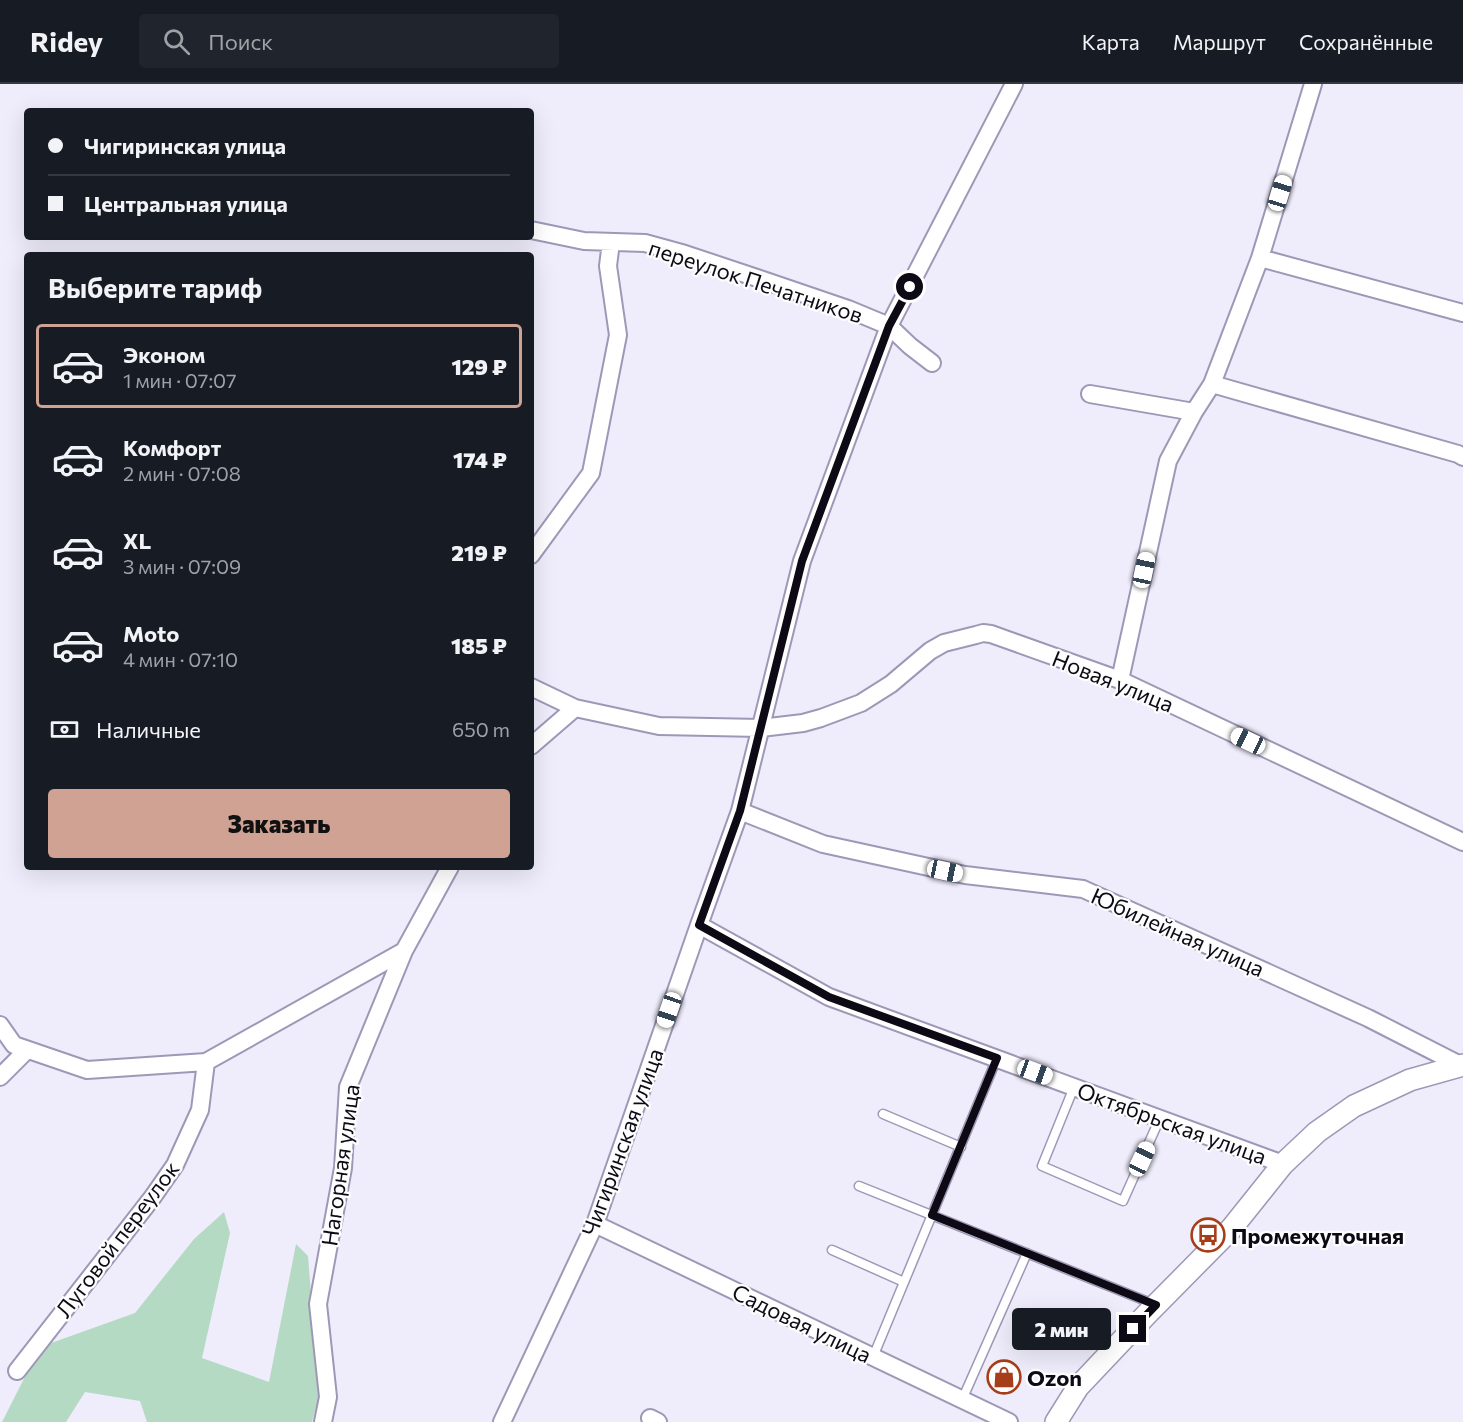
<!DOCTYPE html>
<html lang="ru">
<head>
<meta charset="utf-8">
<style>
  body { margin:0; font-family:Commissioner,sans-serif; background:#20242c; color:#f1f3f6; height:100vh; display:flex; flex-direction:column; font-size:22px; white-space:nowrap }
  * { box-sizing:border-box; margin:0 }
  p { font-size:20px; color:#9ea1a6 }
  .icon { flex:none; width:33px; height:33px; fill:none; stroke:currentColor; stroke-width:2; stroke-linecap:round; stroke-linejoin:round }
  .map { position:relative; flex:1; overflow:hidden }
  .side { position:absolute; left:24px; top:168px; width:510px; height:618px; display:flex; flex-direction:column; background:#171b24; border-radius:6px; box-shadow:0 6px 24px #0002 }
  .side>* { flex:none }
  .banner { position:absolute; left:24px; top:24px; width:510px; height:132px; border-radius:6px; box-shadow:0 6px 24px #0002; display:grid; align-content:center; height:132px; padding:0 24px; background:#171b24 }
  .end { position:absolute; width:27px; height:27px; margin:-14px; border:8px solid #0d0a15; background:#fff; box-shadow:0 0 0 3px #fff }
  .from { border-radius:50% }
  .bubble { position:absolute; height:42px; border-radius:6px; background:#171b24; box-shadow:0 6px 24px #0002; font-size:20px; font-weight:800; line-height:42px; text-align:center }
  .car { position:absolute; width:18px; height:36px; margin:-18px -9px; border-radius:8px; box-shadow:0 0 4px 2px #0007; background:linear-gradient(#fff 24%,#345 0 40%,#fff 0 76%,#345 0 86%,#fff 0) }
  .banner b { display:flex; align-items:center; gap:21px; height:57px; font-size:22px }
  .banner b+b { border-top:2px solid #363941 }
  .banner i { width:15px; height:15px; background:#f1f3f6 }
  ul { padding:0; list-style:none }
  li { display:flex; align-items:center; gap:18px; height:84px; margin:0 12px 9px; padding:0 12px; border:3px solid transparent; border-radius:6px }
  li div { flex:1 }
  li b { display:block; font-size:22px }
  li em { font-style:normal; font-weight:800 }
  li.active { border-color:#cfa293 }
  li>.icon { width:54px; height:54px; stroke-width:1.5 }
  h2 { padding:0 24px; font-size:27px; line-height:72px }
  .pay { display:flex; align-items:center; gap:15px; height:66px; padding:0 24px; font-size:22px }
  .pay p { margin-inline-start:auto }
  .action { display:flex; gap:12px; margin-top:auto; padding:12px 24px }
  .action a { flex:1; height:69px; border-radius:6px; background:#cfa293; color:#111; font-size:24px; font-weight:800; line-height:69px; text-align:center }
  header { display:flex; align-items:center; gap:36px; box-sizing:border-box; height:84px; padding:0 30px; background:#171b24; border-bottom:2px solid #363941 }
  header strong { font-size:28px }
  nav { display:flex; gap:33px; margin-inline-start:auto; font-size:21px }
  .search { width:420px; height:54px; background:#20242c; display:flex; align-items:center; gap:15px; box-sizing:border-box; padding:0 21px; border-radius:6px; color:#9ea1a6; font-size:22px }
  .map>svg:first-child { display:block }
</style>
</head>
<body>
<header>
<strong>Ridey</strong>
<div class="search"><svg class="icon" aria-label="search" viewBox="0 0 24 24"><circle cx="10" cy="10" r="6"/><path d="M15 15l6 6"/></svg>Поиск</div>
<nav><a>Карта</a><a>Маршрут</a><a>Сохранённые</a></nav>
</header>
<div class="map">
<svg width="1463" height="1338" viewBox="0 0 1463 1338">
  <rect width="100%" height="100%" fill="#efedfb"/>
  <path fill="#b5dac4" d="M224,1128L230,1149L202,1274L269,1298L296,1160L308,1172L319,1312L312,1338H147L140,1317L85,1308L66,1338H2L40,1263L135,1229L194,1155Z"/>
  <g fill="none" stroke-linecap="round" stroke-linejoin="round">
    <defs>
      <path id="service" d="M1074,1003L1042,1082L1123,1117L1160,1034
        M883,1030L961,1063
        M859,1102L1156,1221
        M832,1166L904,1198
        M873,1273L997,974
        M962,1316L1027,1169"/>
      <path id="minor" d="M531,146L584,157L645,159L685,170L763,196L848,225L889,242L910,262L932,279
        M1260,174L1463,229
        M1212,300L1458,370L1463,373
        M1090,310L1194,328
        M531,471L591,389L618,251L608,182L611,158
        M1120,596L1168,377L1194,328L1212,300L1260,174L1313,0
        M531,603L575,624L659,642L761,644L803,639L821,634L861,619L891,600L930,567L944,559L976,551L983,549L991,550L1120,596L1463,758
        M531,662L575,624
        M740,727L823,760L965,791L1083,805L1368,934L1462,982
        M699,841L829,913L1283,1080
        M0,941L14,961L87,986L206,978L404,867
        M0,993L27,966
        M595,1140L1009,1338
        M17,1287L152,1114L175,1081L200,1026L206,978
        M650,1334L658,1338
        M323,1338L328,1313L318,1220L343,1084L348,1003L404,867L450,783
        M502,1338L595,1140L699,841L740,727L802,477L889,242L1014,0"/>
      <path id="tertiary" d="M1056,1338L1078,1303L1147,1230L1231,1145L1283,1080L1317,1048L1354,1022L1410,996L1463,981"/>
    </defs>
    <use href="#service" stroke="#9e98b7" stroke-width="11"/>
    <use href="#minor" stroke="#9e98b7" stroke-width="20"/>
    <use href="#tertiary" stroke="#9e98b7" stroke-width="24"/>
    <use href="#service" stroke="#fff" stroke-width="8"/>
    <use href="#minor" stroke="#fff" stroke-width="16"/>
    <use href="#tertiary" stroke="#fff" stroke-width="21"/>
  </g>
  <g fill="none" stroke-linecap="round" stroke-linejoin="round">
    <path stroke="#0d0a15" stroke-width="8" d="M910,203L889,242L802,477L740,727L699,841L829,913L997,974L932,1131L1156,1221L1133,1245"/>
  </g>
  <defs>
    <symbol id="bus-ring" viewBox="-11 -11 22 22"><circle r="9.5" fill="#fdfdfd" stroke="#a53e19" stroke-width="1.5"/><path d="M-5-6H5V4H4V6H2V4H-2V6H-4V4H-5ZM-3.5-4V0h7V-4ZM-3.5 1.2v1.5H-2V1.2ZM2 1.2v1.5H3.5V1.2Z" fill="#a53e19"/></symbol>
    <symbol id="shop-ring" viewBox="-11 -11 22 22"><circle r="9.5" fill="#fdfdfd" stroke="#a53e19" stroke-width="1.5"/><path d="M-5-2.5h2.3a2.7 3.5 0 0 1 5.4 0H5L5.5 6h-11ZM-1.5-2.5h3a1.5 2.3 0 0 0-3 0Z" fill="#a53e19"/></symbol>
  </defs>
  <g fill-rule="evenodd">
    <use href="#bus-ring" x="1189" y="1132" width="38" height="38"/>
    <use href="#shop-ring" x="985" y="1274" width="38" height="38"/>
  </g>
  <g text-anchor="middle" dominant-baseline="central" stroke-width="4.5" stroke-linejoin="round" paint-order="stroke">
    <g font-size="22" fill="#0d0a15" stroke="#fdfdfd">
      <text transform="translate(756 197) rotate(18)">переулок Печатников</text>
      <text transform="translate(1113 597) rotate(22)">Новая улица</text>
      <text transform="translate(1178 848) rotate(24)">Юбилейная улица</text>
      <text transform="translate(1172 1039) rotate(20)">Октябрьская улица</text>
      <text transform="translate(622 1058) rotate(-70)">Чигиринская улица</text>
      <text transform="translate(340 1081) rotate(-82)">Нагорная улица</text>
      <text transform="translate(117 1155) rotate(-53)">Луговой переулок</text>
      <text transform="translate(802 1239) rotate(26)">Садовая улица</text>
    </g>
    <g font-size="22" font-weight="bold" fill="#0d0a15" stroke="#fdfdfd" text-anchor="start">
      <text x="1231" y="1151">Промежуточная</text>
      <text x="1027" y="1293">Ozon</text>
    </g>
  </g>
</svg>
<i class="end from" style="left:910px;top:203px"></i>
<i class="end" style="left:1133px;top:1245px"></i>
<div class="bubble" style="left:1012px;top:1224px;width:99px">2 мин</div>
<i class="car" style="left:1280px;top:109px;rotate:17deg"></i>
<i class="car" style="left:1144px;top:486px;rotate:12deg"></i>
<i class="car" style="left:1248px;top:657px;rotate:295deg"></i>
<i class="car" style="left:945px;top:787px;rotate:102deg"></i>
<i class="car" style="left:669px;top:926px;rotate:199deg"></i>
<i class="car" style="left:1035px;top:988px;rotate:110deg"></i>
<i class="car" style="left:1142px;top:1075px;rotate:25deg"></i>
<div class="banner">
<b><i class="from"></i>Чигиринская улица</b>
<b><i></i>Центральная улица</b>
</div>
<section class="side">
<h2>Выберите тариф</h2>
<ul>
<li class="active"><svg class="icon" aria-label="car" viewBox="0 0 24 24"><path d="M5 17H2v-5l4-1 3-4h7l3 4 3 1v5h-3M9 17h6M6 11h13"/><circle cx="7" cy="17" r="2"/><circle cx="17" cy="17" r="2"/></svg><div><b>Эконом</b><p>1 мин · 07:07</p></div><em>129 ₽</em></li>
<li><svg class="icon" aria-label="car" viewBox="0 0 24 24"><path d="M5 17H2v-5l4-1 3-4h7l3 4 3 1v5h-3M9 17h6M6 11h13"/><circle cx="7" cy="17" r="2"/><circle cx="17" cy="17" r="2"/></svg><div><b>Комфорт</b><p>2 мин · 07:08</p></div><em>174 ₽</em></li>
<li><svg class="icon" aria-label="car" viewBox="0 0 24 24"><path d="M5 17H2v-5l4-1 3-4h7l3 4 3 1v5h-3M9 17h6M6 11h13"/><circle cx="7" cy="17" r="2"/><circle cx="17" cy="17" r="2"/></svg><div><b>XL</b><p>3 мин · 07:09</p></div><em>219 ₽</em></li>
<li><svg class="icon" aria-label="car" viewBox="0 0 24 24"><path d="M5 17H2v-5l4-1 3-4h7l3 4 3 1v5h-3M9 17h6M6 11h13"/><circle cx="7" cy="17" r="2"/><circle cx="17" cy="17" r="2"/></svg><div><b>Moto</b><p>4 мин · 07:10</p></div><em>185 ₽</em></li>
</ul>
<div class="pay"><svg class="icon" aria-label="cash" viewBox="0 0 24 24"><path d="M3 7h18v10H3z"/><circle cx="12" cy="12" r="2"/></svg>Наличные<p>650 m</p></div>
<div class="action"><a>Заказать</a></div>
</section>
</div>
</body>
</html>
